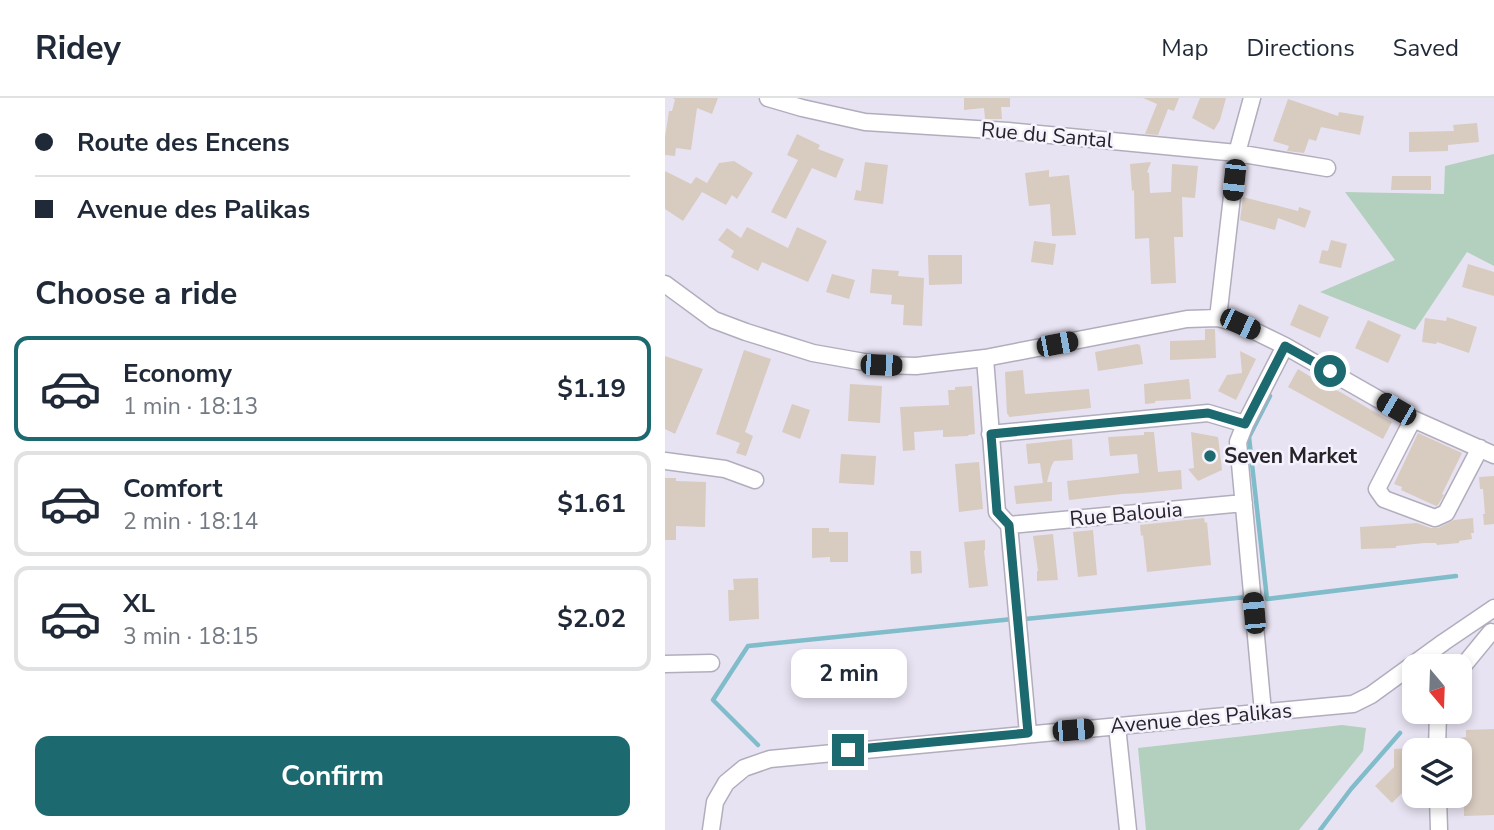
<!DOCTYPE html>
<html lang="en">
<head>
<meta charset="utf-8">
<style>
  body { margin:0; font-family:"Nunito Sans",sans-serif; background:#f2f2f3; color:#1f2937; height:100vh; display:flex; flex-direction:column; font-size:26px; white-space:nowrap }
  * { box-sizing:border-box; margin:0 }
  p { font-size:23px; color:#747a83 }
  .icon { flex:none; width:38px; height:38px; fill:none; stroke:currentColor; stroke-width:2; stroke-linecap:round; stroke-linejoin:round }
  .map { position:relative; flex:1; overflow:hidden }
  .sheet { display:flex; flex-direction:column; background:#fff; width:665px }
  .sheet>* { flex:none }
  .hud { display:grid; align-content:center; height:154px; padding:0 35px; background:#fff }
  .needle { width:46px; rotate:161deg }
  .fabs { position:absolute; left:737px; top:556px; display:grid; gap:14px }
  .fabs a { display:grid; place-items:center; width:70px; height:70px; border-radius:14px; background:#fff; box-shadow:0 4px 10px #0003; font-size:35px }
  .end { position:absolute; width:32px; height:32px; margin:-16px; border:9px solid #1c696f; background:#fff; box-shadow:0 0 0 4px #fff }
  .from { border-radius:50% }
  .bubble { position:absolute; height:49px; border-radius:14px; background:#fff; box-shadow:0 4px 10px #0003; font-size:23px; font-weight:700; line-height:49px; text-align:center }
  .car { position:absolute; width:21px; height:42px; margin:-21px -10px; border-radius:9px; box-shadow:0 0 5px 2px #0007; background:linear-gradient(#222 24%,#8ab4d8 0 40%,#222 0 76%,#8ab4d8 0 86%,#222 0) }
  .hud b { display:flex; align-items:center; gap:24px; height:66px; font-size:26px }
  .hud b+b { border-top:2px solid #e0e1e3 }
  .hud i { width:18px; height:18px; background:#1f2937 }
  ul { padding:0; list-style:none }
  li { display:flex; align-items:center; gap:21px; height:105px; margin:0 14px 10px; padding:0 21px; border:4px solid #e0e1e3; border-radius:14px }
  li div { flex:1 }
  li b { display:block; font-size:26px }
  li em { font-style:normal; font-weight:700 }
  li.on { border-color:#1c696f }
  li>.icon { width:63px; height:63px; stroke-width:1.5 }
  h2 { padding:0 35px; font-size:32px; line-height:84px }
  .button { display:flex; gap:14px; margin-top:auto; padding:14px 35px }
  .button a { flex:1; height:80px; border-radius:14px; background:#1c696f; color:#fff; font-size:28px; font-weight:700; line-height:80px; text-align:center }
  header { display:flex; align-items:center; gap:42px; box-sizing:border-box; height:98px; padding:0 35px; background:#fff; border-bottom:2px solid #e0e1e3 }
  header strong { font-size:33px }
  nav { display:flex; gap:38px; margin-inline-start:auto; font-size:24px }
  main { display:flex; flex:1; min-height:0 }
  .map>svg:first-child { display:block }
</style>
</head>
<body>
<header>
<strong>Ridey</strong>
<nav><a>Map</a><a>Directions</a><a>Saved</a></nav>
</header>
<main>
<section class="sheet">
<div class="hud">
<b><i class="from"></i>Route des Encens</b>
<b><i></i>Avenue des Palikas</b>
</div>
<h2>Choose a ride</h2>
<ul>
<li class="on"><svg class="icon" aria-label="car" viewBox="0 0 24 24"><path d="M5 17H2v-5l4-1 3-4h7l3 4 3 1v5h-3M9 17h6M6 11h13"/><circle cx="7" cy="17" r="2"/><circle cx="17" cy="17" r="2"/></svg><div><b>Economy</b><p>1 min · 18:13</p></div><em>$1.19</em></li>
<li><svg class="icon" aria-label="car" viewBox="0 0 24 24"><path d="M5 17H2v-5l4-1 3-4h7l3 4 3 1v5h-3M9 17h6M6 11h13"/><circle cx="7" cy="17" r="2"/><circle cx="17" cy="17" r="2"/></svg><div><b>Comfort</b><p>2 min · 18:14</p></div><em>$1.61</em></li>
<li><svg class="icon" aria-label="car" viewBox="0 0 24 24"><path d="M5 17H2v-5l4-1 3-4h7l3 4 3 1v5h-3M9 17h6M6 11h13"/><circle cx="7" cy="17" r="2"/><circle cx="17" cy="17" r="2"/></svg><div><b>XL</b><p>3 min · 18:15</p></div><em>$2.02</em></li>
</ul>
<div class="button"><a>Confirm</a></div>
</section>
<div class="map">
<svg width="829" height="732" viewBox="0 0 829 732">
  <rect width="100%" height="100%" fill="#e8e3f2"/>
  <path fill="#b3cfbe" d="M829,56V168L802,154L750,232L655,194L730,162L680,94L779,96L780,68Z
    M677,627L701,630L698,653L634,732H481L473,650Z"/>
  <g fill="none" stroke-linecap="round" stroke-linejoin="round">
    <path stroke="#80bcc9" stroke-width="4.5" d="M605,298L584,339L602,501L791,478
      M360,521L582,499
      M93,647L48,602L83,548L348,521
      M655,732L686,691L735,635"/>
  </g>
  <path fill="#d8cbc0" d="M8,0H53L47,16L32,10L26,52L11,50L10,58L0,57V39L4,13H7L10,2Z
    M299,0H345V9H336L337,21H320L319,10L299,12Z
    M478,0H514L509,13L503,11L493,37L480,36L492,6Z
    M535,0H561L555,22L549,32L527,20Z
    M623,1L673,18L674,14L699,18L695,37L656,29L651,43L644,41L639,55L622,53L624,48L608,43Z
    M812,25L814,44L783,47V53L744,54V34L789,33L788,27Z
    M132,36L155,47L153,51L179,61L171,80L147,70L121,121L106,114L133,62L122,57Z
    M69,63L88,75L72,101L67,97L61,107L37,94L18,123L0,111V73L26,86L31,79L42,85L54,65Z
    M200,64L223,67L218,106L189,102L191,92L196,93Z
    M486,64L482,74L484,75L485,95L506,94L507,66L533,68L530,100L517,99L518,139H509L511,185L486,186L484,140L470,141L469,92L467,93L465,66Z
    M384,72V79L404,77L411,137L387,138L385,106L364,108L360,75Z
    M727,78H766V92H726Z
    M578,99L633,113L634,109L646,113L640,130L613,120L610,132L575,122Z
    M82,129L123,150L132,129L162,143L143,184L97,164L93,173L66,159L69,153L53,142L62,130L76,140Z
    M666,142L682,146L676,170L654,165L657,152L663,153Z
    M369,143L391,146L388,167L366,164Z
    M263,157H297V186L264,187Z
    M803,166L829,174V198L797,189Z
    M207,171L234,173L233,178L259,180L257,228L238,227L239,207L226,206L227,197L205,195Z
    M167,176L190,182L184,201L161,194Z
    M634,206L664,219L655,240L625,227Z
    M782,219L812,229L804,255L772,244L771,246L757,244L760,220L781,223Z
    M703,222L736,237L723,265L690,250Z
    M540,231H550L551,260L505,262V243L540,242Z
    M472,246L475,247L478,266L433,273L430,254Z
    M79,252L106,261L80,334L88,338L81,358L71,355L75,345L51,336Z
    M575,253L591,261L571,302L553,293L562,277L577,275Z
    M0,258L38,271L10,336L0,331Z
    M633,271L654,284L677,295L727,324L718,341L623,289Z
    M358,272L360,296L424,291L426,310L344,319L343,316H342L340,274Z
    M524,281L526,301L490,303V305L480,306L479,286Z
    M185,286L217,288L215,325L183,323Z
    M307,288L310,336L303,337V338L278,339V332L249,334L250,352L238,353L235,309L284,307L283,292H290V289Z
    M127,306L145,312L135,341L117,334Z
    M479,334H489L493,374L516,372L517,391L476,395L457,396L404,402L402,383L474,375L472,356L445,358L443,339L479,337Z
    M526,334L553,339L557,372L533,383L523,371L529,370Z
    M753,335L797,355L777,396L779,397L773,407L771,408L736,392L737,389L729,386Z
    M407,341L408,362L389,363L386,369L382,384H387V403L351,406L349,388L378,385L375,365L363,366L361,346Z
    M176,356L211,358L209,387L174,385Z
    M314,364L318,411L294,414L290,366Z
    M829,378V426L819,427L818,416H820L818,391H815L814,379Z
    M0,380H11V383L41,384L40,429L11,428V442H0Z
    M539,420L540,425L542,424L546,467L482,474L478,437L476,438L475,427Z
    M808,420L809,435H806L807,441L794,443V445L772,447L771,445H759L731,448V450L696,451L695,429L752,425L766,430H773L789,422Z
    M147,430H164V434H183V464H165V459L147,460Z
    M428,432L432,477L413,479L408,434Z
    M388,436L393,482L372,483V473H373L368,438Z
    M320,442V452L319,453L323,488L304,490L299,444Z
    M245,453H256L257,475L246,476Z
    M93,480L94,521L64,523L63,492H69L68,481Z
    M829,631V717L799,718L798,683H806L805,661L796,662L794,640L801,639V632Z
    M749,650V683L727,705L710,688L729,669V651Z"/>
  <g fill="none" stroke-linecap="round" stroke-linejoin="round">
    <defs>
      <path id="minor" d="M103,0L137,10L200,24L343,33L572,55L662,70
        M0,186L49,222L81,234L148,255L216,267L251,268L320,260L522,221L553,220L575,226L620,248L748,321L829,357
        M553,220L572,55L587,0
        M320,260L332,414L344,427L363,635
        M748,321L712,391L719,401L770,420L781,415L815,350
        M325,336L543,315L580,326
        M0,363L60,371L90,382
        M344,427L579,405
        M0,566L46,565
        M794,573L826,534
        M598,614L573,344L580,326L620,248
        M452,628L463,732
        M772,653L773,614
        M773,698L774,732
        M46,732L50,704L61,685L79,670L105,661L688,606L706,597L779,544L829,510"/>
    </defs>
    <use href="#minor" stroke="#b2adbc" stroke-width="19"/>
    <use href="#minor" stroke="#fff" stroke-width="16"/>
  </g>
  <g fill="none" stroke-linecap="round" stroke-linejoin="round">
    <path stroke="#1c696f" stroke-width="9" d="M183,652L363,635L344,427L332,414L326,336L543,315L580,326L620,248L665,273"/>
  </g>
  <circle fill="#1c696f" stroke="#f5f1fd" stroke-width="2.5" cx="545" cy="358" r="7"/>
  <g text-anchor="middle" dominant-baseline="central" stroke-width="5" stroke-linejoin="round" paint-order="stroke">
    <g font-size="21" fill="#262429" stroke="#f5f1fd">
      <text transform="translate(382 37) rotate(5)">Rue du Santal</text>
      <text transform="translate(461 416) rotate(-5)">Rue Balouia</text>
      <text transform="translate(536 620) rotate(-5)">Avenue des Palikas</text>
    </g>
    <g font-size="21" font-weight="bold" fill="#262429" stroke="#f5f1fd" text-anchor="start">
      <text x="559" y="358">Seven Market</text>
    </g>
  </g>
</svg>
<div class="fabs">
<a><svg class="needle" viewBox="-14 -14 28 28"><path d="M0-13l5 13h-10z" fill="#e53935"/><path d="M0 13l5-13h-10z" fill="#747a83"/></svg></a>
<a><svg class="icon" aria-label="layers" viewBox="0 0 24 24"><path d="M12 4l9 5-9 5-9-5zM3 14l9 5 9-5"/></svg></a>
</div>
<i class="end from" style="left:665px;top:273px"></i>
<i class="end" style="left:183px;top:652px"></i>
<div class="bubble" style="left:126px;top:551px;width:116px">2 min</div>
<i class="car" style="left:569px;top:82px;rotate:186deg"></i>
<i class="car" style="left:575px;top:226px;rotate:115deg"></i>
<i class="car" style="left:392px;top:246px;rotate:79deg"></i>
<i class="car" style="left:216px;top:267px;rotate:92deg"></i>
<i class="car" style="left:731px;top:311px;rotate:300deg"></i>
<i class="car" style="left:589px;top:515px;rotate:355deg"></i>
<i class="car" style="left:408px;top:632px;rotate:85deg"></i>
</div>
</main>
</body>
</html>
